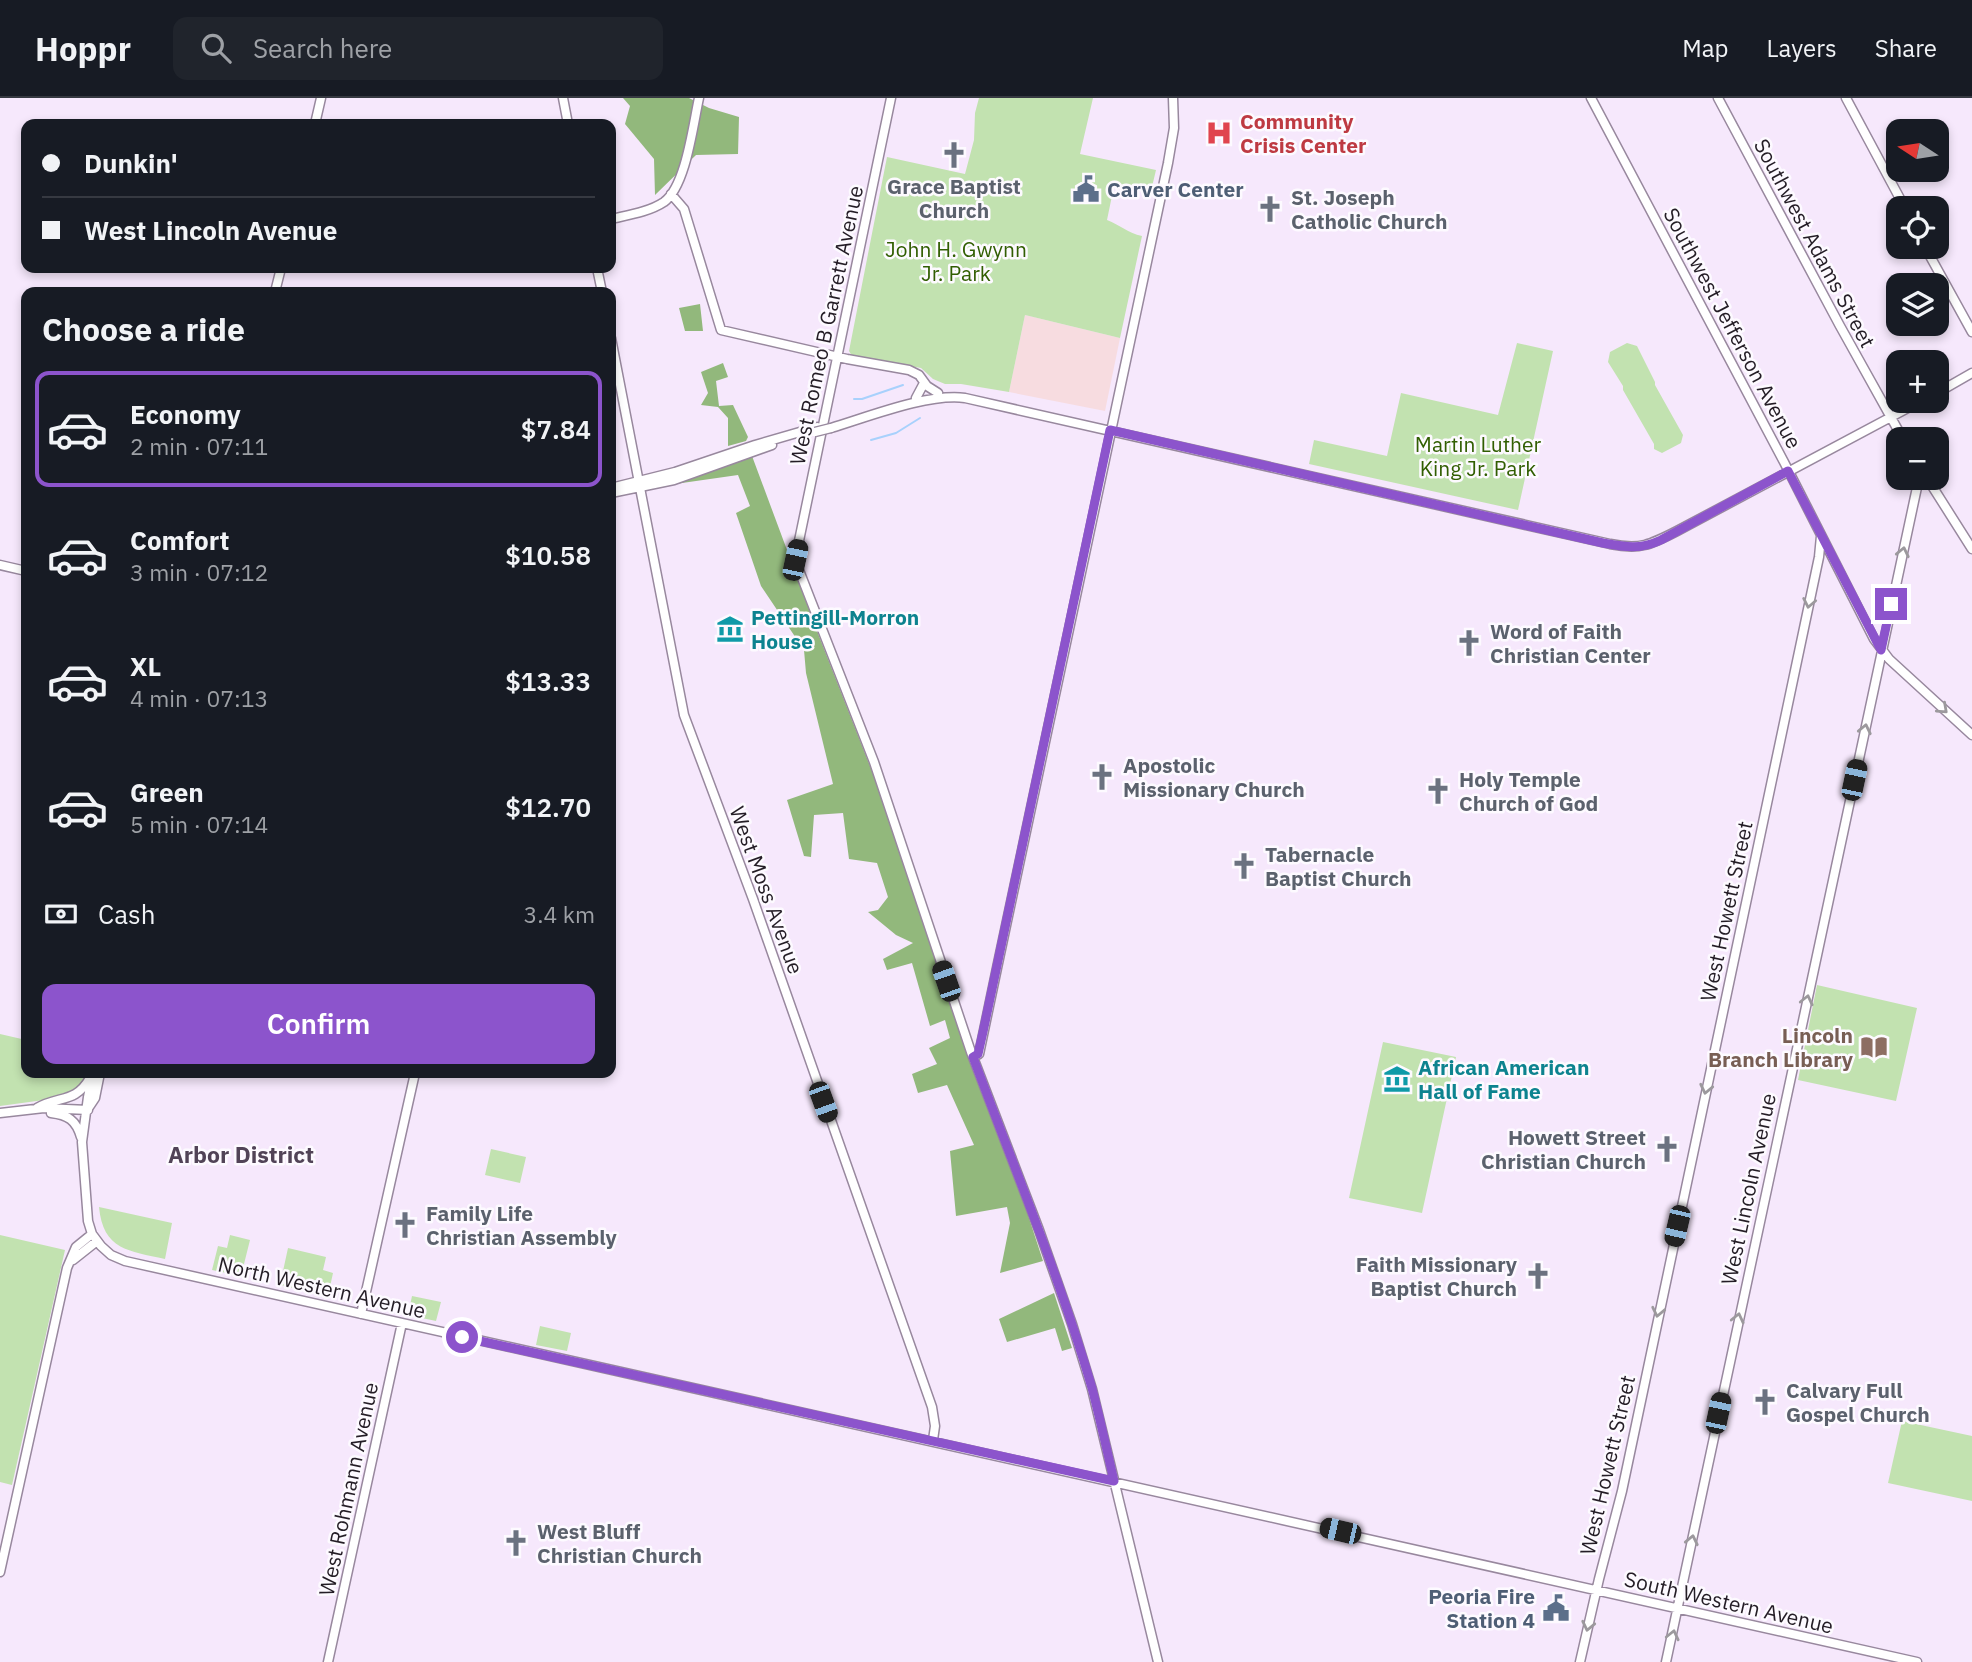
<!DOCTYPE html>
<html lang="en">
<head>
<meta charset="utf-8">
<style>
  body { margin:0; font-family:"IBM Plex Sans",sans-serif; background:#20242c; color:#f1f3f6; height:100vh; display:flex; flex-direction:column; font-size:26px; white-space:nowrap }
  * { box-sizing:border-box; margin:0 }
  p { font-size:23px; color:#9ea1a6 }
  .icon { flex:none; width:38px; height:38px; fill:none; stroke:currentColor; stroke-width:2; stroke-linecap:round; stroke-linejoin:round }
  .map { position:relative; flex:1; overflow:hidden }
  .drawer { position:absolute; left:21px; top:189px; width:595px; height:791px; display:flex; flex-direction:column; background:#171b24; border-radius:14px; box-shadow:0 4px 10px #0003 }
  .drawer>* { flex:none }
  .hud { position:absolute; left:21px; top:21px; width:595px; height:154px; border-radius:14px; box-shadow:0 4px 10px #0003; display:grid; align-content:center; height:154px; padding:0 21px; background:#171b24 }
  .needle { width:46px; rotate:282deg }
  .tools { position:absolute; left:1886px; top:21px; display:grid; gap:14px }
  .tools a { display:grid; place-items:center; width:63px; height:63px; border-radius:14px; background:#171b24; box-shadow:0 4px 10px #0003; font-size:35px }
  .end { position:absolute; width:32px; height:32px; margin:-16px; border:9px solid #8c54cc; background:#fff; box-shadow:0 0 0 4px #fff }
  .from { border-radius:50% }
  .car { position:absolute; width:21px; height:42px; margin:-21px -10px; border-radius:9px; box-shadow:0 0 5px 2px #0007; background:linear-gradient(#222 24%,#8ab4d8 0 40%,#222 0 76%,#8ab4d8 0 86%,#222 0) }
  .hud b { display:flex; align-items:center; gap:24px; height:66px; font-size:26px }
  .hud b+b { border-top:2px solid #363941 }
  .hud i { width:18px; height:18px; background:#f1f3f6 }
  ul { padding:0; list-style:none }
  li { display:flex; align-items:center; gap:21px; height:116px; margin:0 14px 10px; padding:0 7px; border:4px solid transparent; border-radius:14px }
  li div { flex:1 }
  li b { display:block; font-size:26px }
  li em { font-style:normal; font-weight:600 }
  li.on { border-color:#8c54cc }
  li>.icon { width:63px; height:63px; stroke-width:1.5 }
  h2 { padding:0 21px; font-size:32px; line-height:84px }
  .pay { display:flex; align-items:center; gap:18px; height:77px; padding:0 21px; font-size:26px }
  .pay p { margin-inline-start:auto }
  .action { display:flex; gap:14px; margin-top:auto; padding:14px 21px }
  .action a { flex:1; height:80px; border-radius:14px; background:#8c54cc; color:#fff; font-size:28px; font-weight:600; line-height:80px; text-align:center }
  header { display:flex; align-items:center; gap:42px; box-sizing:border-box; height:98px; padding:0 35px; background:#171b24; border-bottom:2px solid #363941 }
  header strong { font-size:33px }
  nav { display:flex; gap:38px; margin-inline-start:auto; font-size:24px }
  .search { width:490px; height:63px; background:#20242c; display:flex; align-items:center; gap:18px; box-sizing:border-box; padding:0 24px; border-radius:14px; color:#9ea1a6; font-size:26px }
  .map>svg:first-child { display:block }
</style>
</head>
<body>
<header>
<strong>Hoppr</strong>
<div class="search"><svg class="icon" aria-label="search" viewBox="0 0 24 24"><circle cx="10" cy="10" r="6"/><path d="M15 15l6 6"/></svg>Search here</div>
<nav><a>Map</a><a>Layers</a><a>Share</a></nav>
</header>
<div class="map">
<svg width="1972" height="1564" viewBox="0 0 1972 1564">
  <rect width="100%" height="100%" fill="#f6e8fc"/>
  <path fill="#f7dce0" d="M1025,217L1120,240L1105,313L1009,294Z"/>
  <path fill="#c2e2b0" d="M979,0H1093L1080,56L1156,72L1151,93L1114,88L1107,122C1120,127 1128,135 1142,138L1120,240L1025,217L1009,294L961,286H945L933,281L921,270L852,258L849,253L887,59L965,76L974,42L975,15Z
    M1517,245L1553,253L1518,412L1309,366L1314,342L1387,358L1401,295L1498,317Z
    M1627,245L1637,248L1655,284V287L1683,337L1681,345L1662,355L1654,351V346L1623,292V288L1608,264L1610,254Z
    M1817,887L1917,910L1896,1003L1798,982Z
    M0,936L26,942V975H87L79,992L66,999L0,1008Z
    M1383,944L1456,959L1422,1115L1349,1100Z
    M491,1051L526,1059L520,1085L485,1077Z
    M99,1109L172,1125L165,1161C129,1153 103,1152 99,1109Z
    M0,1137L65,1152L12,1387L0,1384Z
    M230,1137L250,1142L241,1178L212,1172L218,1148L227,1150Z
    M288,1150L326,1159L323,1172L333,1175L328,1198L280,1187Z
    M412,1198L441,1204L436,1223L408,1217Z
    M540,1228L571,1235L567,1253L536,1247Z
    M1902,1323L1972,1338V1403L1888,1385Z"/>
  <path fill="#92b87c" d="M623,0H689L709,10L739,19L738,56L696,57L655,97L654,61L625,26L630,8Z
    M700,206L703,233H685L679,210Z
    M723,265L728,279L716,283L719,308L733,307L748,339L746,343L728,348V320L718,309L701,307L708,295L701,274Z
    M752,358L819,538L903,752L948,901L1015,1077L1043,1163L1000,1175L1010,1125L1007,1109L956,1118L950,1053L974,1047L947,987L918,995L912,976L937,966L929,950L950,940L945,922L930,928L912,865L887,872L883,861L913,845L896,837L868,814L878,812L888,799L877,765L849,761L843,715L814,717L811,759L804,758L787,702L833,686L806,575L804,552L761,488L736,415L750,408L738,377L675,386Z
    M1054,1195L1072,1250L1062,1253L1055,1230L1007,1244L999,1221Z"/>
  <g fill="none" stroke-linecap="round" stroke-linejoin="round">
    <path stroke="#a8d1fc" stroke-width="2" d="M854,301H862L903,287
      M871,342L896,335L920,320"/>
    <defs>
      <path id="secondary" d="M563,0L568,26
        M891,0L795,462L874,664L971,954L1039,1132L1072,1226L1092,1291L1158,1564
        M1591,0L1784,364L1874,541L1889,561L1972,637
        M1718,0L1840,228L1903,341
        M1846,0L1905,110
        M315,26L321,0
        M671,96L684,111L721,232L847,261L909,272L919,277L927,288L938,295
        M611,121C628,117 649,114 664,104C686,88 693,27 699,0
        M1925,149L1972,234
        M597,170L602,194
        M275,194L281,170
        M611,240L684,617L753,801L932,1309L935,1328L933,1342
        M1937,295L1972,275
        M916,300L924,285
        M831,330C868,319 928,295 965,300L1610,446C1640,452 1650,447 1677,433L1921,303
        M1927,380L1972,451
        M611,390L675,374L755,347L817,329
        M611,395L674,382L772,347
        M0,467L26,473
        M973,959L979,956L997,870L1168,65L1174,30L1173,0
        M93,975L88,999L82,1044L88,1123L92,1136L101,1148L111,1157L125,1163L1917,1564
        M89,1009L95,1000L100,975
        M37,1010C59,997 75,1006 90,980
        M0,1015L44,1010L88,1012
        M51,1015C68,1017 76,1022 81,1039
        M73,1162L97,1143
        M361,1216L415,975
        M0,1474L67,1170L76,1149L92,1136
        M328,1564L402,1225
        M1580,1564L1599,1481L1622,1393L1819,459L1821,438
        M1666,1564L1919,380"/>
    </defs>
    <use href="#secondary" stroke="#98889e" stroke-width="11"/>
    <use href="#secondary" stroke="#fff" stroke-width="8"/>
    <defs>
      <path id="secondary-bridge" d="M815,334L831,330"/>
    </defs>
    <use href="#secondary-bridge" stroke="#98889e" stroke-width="11" stroke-linecap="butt"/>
    <use href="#secondary-bridge" stroke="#fff" stroke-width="8"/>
  </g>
  <defs><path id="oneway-chevron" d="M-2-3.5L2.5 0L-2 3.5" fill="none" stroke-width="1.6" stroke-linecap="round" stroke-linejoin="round" transform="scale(1.75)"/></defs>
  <g stroke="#9c999d">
    <use href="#oneway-chevron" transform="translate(1903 454) rotate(-78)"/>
    <use href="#oneway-chevron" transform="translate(1809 505) rotate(101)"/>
    <use href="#oneway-chevron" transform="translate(1943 611) rotate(42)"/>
    <use href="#oneway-chevron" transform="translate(1865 631) rotate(-78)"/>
    <use href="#oneway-chevron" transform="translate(1807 902) rotate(-77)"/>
    <use href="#oneway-chevron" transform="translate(1706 991) rotate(102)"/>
    <use href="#oneway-chevron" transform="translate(1658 1214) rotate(102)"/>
    <use href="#oneway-chevron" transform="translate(1738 1220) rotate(-77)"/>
    <use href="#oneway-chevron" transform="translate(1692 1442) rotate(-78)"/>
    <use href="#oneway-chevron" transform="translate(1588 1528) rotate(102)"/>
    <use href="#oneway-chevron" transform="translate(1673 1537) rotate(-77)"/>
  </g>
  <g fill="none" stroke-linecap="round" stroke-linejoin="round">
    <path stroke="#8c54cc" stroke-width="9" d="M462,1239L1114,1383C1107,1352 1100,1321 1092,1290C1059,1177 1014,1069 973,959L978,956L983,934L1110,332L1603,445C1625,449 1640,452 1661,442L1788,373L1881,552L1891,506"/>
  </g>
  <defs>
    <symbol id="hospital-bare" viewBox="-9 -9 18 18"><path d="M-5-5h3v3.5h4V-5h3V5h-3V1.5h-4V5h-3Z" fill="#e0444e" stroke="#fdfaff" stroke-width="2.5" paint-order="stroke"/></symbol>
    <symbol id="church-bare" viewBox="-9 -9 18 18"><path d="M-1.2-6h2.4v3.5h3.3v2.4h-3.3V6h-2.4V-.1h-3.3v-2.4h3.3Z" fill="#6b7280" stroke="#fdfaff" stroke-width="2.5" paint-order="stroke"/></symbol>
    <symbol id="civic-bare" viewBox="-9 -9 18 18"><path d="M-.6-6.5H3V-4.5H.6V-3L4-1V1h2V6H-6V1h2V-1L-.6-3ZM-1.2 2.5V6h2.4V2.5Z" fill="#5c6f8a" stroke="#fdfaff" stroke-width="2.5" paint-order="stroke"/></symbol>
    <symbol id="museum-bare" viewBox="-9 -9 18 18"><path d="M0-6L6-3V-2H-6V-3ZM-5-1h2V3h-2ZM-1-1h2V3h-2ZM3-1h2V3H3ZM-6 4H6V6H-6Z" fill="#0f9aa8" stroke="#fdfaff" stroke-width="2.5" paint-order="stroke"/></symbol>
    <symbol id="library-bare" viewBox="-9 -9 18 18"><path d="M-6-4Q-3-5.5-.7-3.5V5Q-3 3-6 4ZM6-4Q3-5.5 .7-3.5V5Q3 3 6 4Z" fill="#8d6e63" stroke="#fdfaff" stroke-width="2.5" paint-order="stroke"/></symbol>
  </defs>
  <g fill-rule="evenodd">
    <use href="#hospital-bare" x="1200" y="16" width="38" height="38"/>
    <use href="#church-bare" x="935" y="38" width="38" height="38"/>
    <use href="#civic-bare" x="1067" y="72" width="38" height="38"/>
    <use href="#church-bare" x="1251" y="92" width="38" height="38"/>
    <use href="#museum-bare" x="711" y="512" width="38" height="38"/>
    <use href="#church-bare" x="1450" y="526" width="38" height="38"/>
    <use href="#church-bare" x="1083" y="660" width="38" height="38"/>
    <use href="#church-bare" x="1419" y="674" width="38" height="38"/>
    <use href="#church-bare" x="1225" y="749" width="38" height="38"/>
    <use href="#library-bare" x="1855" y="930" width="38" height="38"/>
    <use href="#museum-bare" x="1378" y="962" width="38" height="38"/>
    <use href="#church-bare" x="1648" y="1032" width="38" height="38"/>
    <use href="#church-bare" x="386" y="1108" width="38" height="38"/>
    <use href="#church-bare" x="1519" y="1159" width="38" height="38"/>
    <use href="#church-bare" x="1746" y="1285" width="38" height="38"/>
    <use href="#church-bare" x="497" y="1426" width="38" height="38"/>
    <use href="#civic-bare" x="1537" y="1491" width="38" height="38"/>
  </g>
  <g text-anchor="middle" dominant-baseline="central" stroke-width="5" stroke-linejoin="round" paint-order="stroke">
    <g font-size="21" font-weight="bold" fill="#be3a42" stroke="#fdfaff" text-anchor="start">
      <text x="1240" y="23">Community<tspan x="1240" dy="24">Crisis Center</tspan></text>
    </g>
    <g font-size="21" font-weight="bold" fill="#5b616d" stroke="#fdfaff" text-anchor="start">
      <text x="954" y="88" text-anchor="middle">Grace Baptist<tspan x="954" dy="24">Church</tspan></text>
      <text x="1291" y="99">St. Joseph<tspan x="1291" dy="24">Catholic Church</tspan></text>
      <text x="1490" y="533">Word of Faith<tspan x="1490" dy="24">Christian Center</tspan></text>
      <text x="1123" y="667">Apostolic<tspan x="1123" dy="24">Missionary Church</tspan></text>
      <text x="1459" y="681">Holy Temple<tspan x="1459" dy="24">Church of God</tspan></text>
      <text x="1265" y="756">Tabernacle<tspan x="1265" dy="24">Baptist Church</tspan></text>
      <text x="1646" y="1039" text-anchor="end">Howett Street<tspan x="1646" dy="24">Christian Church</tspan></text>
      <text x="426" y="1115">Family Life<tspan x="426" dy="24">Christian Assembly</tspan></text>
      <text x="1517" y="1166" text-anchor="end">Faith Missionary<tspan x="1517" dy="24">Baptist Church</tspan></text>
      <text x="1786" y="1292">Calvary Full<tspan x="1786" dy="24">Gospel Church</tspan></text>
      <text x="537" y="1433">West Bluff<tspan x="537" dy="24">Christian Church</tspan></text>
    </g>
    <g font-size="21" font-weight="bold" fill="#4e5e75" stroke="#fdfaff" text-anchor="start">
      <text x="1107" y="91">Carver Center</text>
      <text x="1535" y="1498" text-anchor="end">Peoria Fire<tspan x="1535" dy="24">Station 4</tspan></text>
    </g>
    <g font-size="21" fill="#241d26" stroke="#fdfaff">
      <text transform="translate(1815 145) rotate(62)">Southwest Adams Street</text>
      <text transform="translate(826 227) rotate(-78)">West Romeo B Garrett Avenue</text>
      <text transform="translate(1733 230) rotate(62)">Southwest Jefferson Avenue</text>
      <text transform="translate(767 792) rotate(70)">West Moss Avenue</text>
      <text transform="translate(1726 813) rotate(-78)">West Howett Street</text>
      <text transform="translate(1748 1091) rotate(-78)">West Lincoln Avenue</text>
      <text transform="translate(322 1189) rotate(13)">North Western Avenue</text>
      <text transform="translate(1607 1367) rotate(-77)">West Howett Street</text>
      <text transform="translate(348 1391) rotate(-78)">West Rohmann Avenue</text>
      <text transform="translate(1729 1504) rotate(13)">South Western Avenue</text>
    </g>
    <g font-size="21" fill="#315e02" stroke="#fdfaff">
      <text x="956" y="151">John H. Gwynn<tspan x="956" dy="24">Jr. Park</tspan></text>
      <text x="1478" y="346">Martin Luther<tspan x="1478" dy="24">King Jr. Park</tspan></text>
    </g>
    <g font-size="21" font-weight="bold" fill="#0d838f" stroke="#fdfaff" text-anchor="start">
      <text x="751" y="519">Pettingill-Morron<tspan x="751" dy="24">House</tspan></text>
      <text x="1418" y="969">African American<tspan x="1418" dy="24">Hall of Fame</tspan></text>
    </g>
    <g font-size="21" font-weight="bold" fill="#785e54" stroke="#fdfaff" text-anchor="end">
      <text x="1853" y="937">Lincoln<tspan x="1853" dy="24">Branch Library</tspan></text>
    </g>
    <g font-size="23" font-weight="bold" fill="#514357" stroke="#fdfaff">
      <text x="241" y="1056">Arbor District</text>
    </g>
  </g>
</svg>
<div class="tools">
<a><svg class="needle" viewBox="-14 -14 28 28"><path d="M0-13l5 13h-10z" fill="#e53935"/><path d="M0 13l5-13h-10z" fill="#9ea1a6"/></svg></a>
<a><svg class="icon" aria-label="locate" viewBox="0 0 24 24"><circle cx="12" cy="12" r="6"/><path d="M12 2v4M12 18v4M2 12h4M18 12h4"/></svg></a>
<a><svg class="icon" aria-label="layers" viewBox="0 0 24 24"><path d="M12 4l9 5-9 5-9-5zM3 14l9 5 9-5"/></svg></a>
<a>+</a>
<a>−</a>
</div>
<i class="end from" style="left:462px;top:1239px"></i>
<i class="end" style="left:1891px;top:506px"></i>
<i class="car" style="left:795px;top:462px;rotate:12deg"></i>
<i class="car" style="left:1854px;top:682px;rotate:12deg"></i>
<i class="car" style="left:946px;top:883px;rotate:341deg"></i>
<i class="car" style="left:823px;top:1004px;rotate:160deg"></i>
<i class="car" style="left:1677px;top:1128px;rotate:193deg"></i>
<i class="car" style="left:1718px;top:1315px;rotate:12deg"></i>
<i class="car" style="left:1340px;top:1433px;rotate:283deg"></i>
<div class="hud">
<b><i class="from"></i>Dunkin'</b>
<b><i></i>West Lincoln Avenue</b>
</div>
<section class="drawer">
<h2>Choose a ride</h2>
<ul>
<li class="on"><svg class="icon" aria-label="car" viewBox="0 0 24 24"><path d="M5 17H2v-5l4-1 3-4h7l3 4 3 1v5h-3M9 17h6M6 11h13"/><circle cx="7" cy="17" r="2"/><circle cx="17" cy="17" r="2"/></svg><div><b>Economy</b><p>2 min · 07:11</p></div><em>$7.84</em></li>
<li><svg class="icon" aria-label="car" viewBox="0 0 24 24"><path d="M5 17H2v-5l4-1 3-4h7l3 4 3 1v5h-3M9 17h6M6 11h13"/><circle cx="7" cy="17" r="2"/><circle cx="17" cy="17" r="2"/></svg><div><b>Comfort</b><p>3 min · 07:12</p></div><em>$10.58</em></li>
<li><svg class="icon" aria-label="car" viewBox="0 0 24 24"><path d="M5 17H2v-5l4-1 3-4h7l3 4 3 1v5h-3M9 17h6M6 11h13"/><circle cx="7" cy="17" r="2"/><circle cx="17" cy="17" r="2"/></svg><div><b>XL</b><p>4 min · 07:13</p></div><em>$13.33</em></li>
<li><svg class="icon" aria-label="car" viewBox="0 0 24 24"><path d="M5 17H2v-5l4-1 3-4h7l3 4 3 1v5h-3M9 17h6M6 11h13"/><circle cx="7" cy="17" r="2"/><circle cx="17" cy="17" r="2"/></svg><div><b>Green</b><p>5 min · 07:14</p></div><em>$12.70</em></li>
</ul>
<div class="pay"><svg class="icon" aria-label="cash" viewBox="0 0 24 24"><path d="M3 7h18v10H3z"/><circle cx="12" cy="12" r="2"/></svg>Cash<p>3.4 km</p></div>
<div class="action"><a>Confirm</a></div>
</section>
</div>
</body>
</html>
